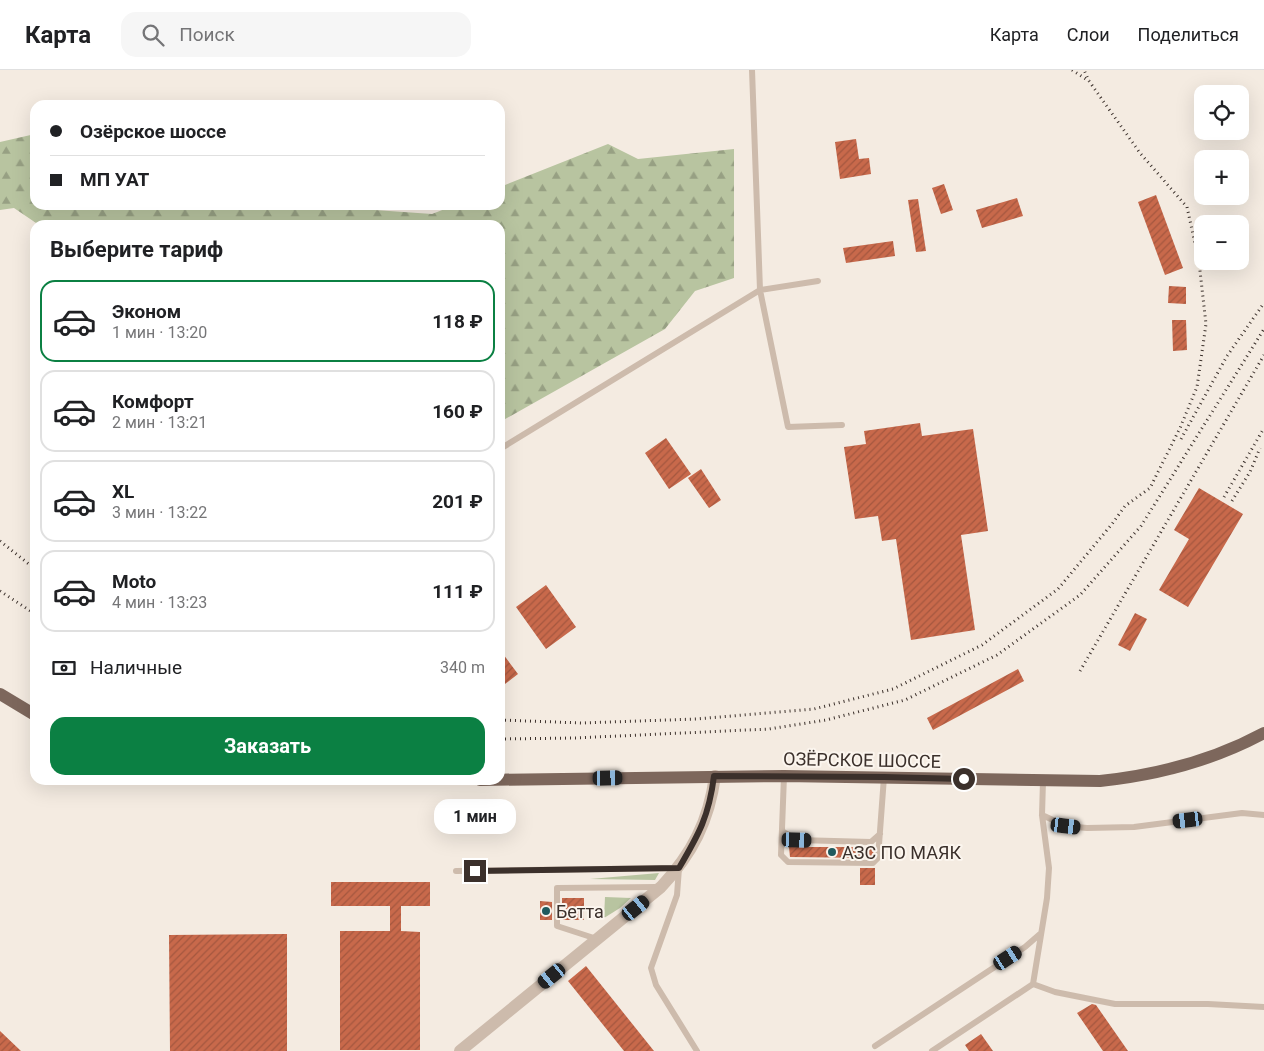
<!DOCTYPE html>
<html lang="ru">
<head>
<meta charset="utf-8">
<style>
  body { margin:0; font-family:Roboto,sans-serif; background:#f6f6f6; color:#202124; height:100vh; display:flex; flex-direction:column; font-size:19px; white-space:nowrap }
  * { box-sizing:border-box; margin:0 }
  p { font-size:16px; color:#757577 }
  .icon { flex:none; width:28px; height:28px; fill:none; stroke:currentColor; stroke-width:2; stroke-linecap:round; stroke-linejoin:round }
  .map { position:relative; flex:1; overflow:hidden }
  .sheet { position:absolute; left:30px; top:150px; width:475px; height:565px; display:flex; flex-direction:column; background:#fff; border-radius:15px; box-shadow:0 5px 20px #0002 }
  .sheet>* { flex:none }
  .hud { position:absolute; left:30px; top:30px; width:475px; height:110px; border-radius:15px; box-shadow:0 5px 20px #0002; display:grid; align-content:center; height:110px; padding:0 20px; background:#fff }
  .buttons { position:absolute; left:1194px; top:15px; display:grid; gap:10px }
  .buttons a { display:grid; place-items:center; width:55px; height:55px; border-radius:10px; background:#fff; box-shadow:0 5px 20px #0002; font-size:25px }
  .end { position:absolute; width:22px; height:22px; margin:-11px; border:6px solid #3b302b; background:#fff; box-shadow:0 0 0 2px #fff }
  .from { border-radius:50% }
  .bubble { position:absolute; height:35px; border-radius:15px; background:#fff; box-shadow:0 5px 20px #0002; font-size:16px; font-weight:700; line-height:35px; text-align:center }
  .car { position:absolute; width:15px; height:30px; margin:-15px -8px; border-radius:6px; box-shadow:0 0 4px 1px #0007; background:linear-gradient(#222 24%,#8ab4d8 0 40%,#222 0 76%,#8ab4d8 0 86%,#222 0) }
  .hud b { display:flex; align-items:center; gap:18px; height:48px; font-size:19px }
  .hud b+b { border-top:1px solid #e0e0e0 }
  .hud i { width:12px; height:12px; background:#202124 }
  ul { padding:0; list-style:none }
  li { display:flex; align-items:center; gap:15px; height:82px; margin:0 10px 8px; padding:0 10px; border:2px solid #e0e0e0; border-radius:15px }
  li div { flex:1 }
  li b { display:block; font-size:19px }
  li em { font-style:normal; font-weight:700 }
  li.current { border-color:#0b8043 }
  li>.icon { width:45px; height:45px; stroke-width:1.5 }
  h2 { padding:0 20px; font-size:22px; line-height:60px }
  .pay { display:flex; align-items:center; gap:12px; height:55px; padding:0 20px; font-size:19px }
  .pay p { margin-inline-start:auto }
  .cta { display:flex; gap:10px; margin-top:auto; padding:10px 20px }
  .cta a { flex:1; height:58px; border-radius:15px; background:#0b8043; color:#fff; font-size:20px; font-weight:700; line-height:58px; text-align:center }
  header { display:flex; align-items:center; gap:30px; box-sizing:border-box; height:70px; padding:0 25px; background:#fff; border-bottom:1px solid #e0e0e0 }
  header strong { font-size:24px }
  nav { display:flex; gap:28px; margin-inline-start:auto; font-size:18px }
  .search { width:350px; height:45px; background:#f6f6f6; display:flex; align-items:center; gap:12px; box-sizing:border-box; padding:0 18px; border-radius:15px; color:#757577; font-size:19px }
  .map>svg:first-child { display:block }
</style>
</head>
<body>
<header>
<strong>Карта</strong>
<div class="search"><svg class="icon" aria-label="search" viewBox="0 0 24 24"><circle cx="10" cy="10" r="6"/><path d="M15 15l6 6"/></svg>Поиск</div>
<nav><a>Карта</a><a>Слои</a><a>Поделиться</a></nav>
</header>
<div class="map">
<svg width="1264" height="981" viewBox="0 0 1264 981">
  <defs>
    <pattern id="forest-firs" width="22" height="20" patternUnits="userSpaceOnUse" patternTransform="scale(1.25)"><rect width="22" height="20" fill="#b8c4a0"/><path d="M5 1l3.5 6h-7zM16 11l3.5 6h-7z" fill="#97a083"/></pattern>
    <pattern id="building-hatch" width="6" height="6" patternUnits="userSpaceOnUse" patternTransform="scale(1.25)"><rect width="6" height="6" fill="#c8694b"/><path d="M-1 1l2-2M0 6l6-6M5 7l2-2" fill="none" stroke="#a4573f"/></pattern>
  </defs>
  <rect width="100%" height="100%" fill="#f4ebe1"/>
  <path fill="#b8c4a0" d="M659,803L655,810L590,809Z
    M605,827L631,828L620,838L604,848Z"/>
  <path fill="url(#forest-firs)" d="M35,64V135H365L375,140L432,144L455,135H500V117L608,74L638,89L734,79V208L695,221L665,259L500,352V155H39L14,138L0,140V72Z"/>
  <path fill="url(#building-hatch)" d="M856,69L859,89L869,88L871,104L840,109L835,72Z
    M944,114L953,140L941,144L932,118Z
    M1156,125L1183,198L1165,205L1138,132Z
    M1017,128L1023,146L982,158L976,140Z
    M918,129L926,181L916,182L908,130Z
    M893,171L895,186L846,193L843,178Z
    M1169,216L1186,217V234L1168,233Z
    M1172,250H1186L1187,280L1173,281Z
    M920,353L922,366L973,359L988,461L961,465L975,560L911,570L896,469L882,471L878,446L855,449L844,377L866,374L864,361Z
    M666,368L691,404L669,419L645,383Z
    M701,399L721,430L709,438L688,408Z
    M1199,418L1243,444L1188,537L1159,520L1189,469L1174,460Z
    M546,515L576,557L546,579L516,537Z
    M1135,543L1147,549L1130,581L1118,575Z
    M500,580L518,604L505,614L500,608Z
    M1018,599L1024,611L933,660L927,648Z
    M789,777H874L873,786L871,788L790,787Z
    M860,798H875V815H860Z
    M331,812H430V836H401V861L420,862V980H340V861H390V836H331Z
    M562,828H584V850H562Z
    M540,831L552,832V850H540Z
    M287,864V981H170L169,865Z
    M586,896L654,981H624L568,911Z
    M1092,934L1096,935L1128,981H1103L1077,943Z
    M0,961L21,981H0Z
    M981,964L993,981H969L965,975Z"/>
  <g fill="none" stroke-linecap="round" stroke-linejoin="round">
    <path stroke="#cdbbac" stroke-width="6" d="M818,211L760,220L788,357L842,355
      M500,379L760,220L752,0
      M784,706L781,785L788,792L873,793L878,788L884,707
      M1043,711L1042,745L1049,798L1047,828L1033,914L1055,922L1115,934H1208L1264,937
      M1042,745L1066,756L1087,758L1134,757L1242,743L1264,745
      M782,761L797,770L871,772L880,764
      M456,801L679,798L677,825L651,898L656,915L697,981
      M597,869L557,856V818L657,817
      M875,976L1025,877L1040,864
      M932,981L1033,914"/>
    <path stroke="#cdbbac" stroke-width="12" d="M460,981L661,817C692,784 709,751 715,706"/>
    <path stroke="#7d675c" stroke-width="12" d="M0,624L35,645
      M480,710L784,706L1100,711C1157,705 1214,690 1264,663"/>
    <path stroke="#3b302b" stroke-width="3" stroke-dasharray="1 4" stroke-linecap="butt" d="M1072,0L1089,11
      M1181,369L1227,286L1264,233
      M1224,427L1264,358
      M1232,431L1250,402L1260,378
      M0,471L35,499
      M0,521L35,544
      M1080,601L1264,285
      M500,650L582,653L696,649L814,639L893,619L982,575L1058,519L1112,454L1125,436L1150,418L1180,358L1197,317L1206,254L1199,192L1187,137L1140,83L1089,11L1084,0
      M500,669L575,668L769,659L826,650L905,630L997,585L1080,525L1141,456L1264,259"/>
  </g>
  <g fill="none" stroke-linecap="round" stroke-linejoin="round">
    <path stroke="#3b302b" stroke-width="6" d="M475,801L679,798C699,764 709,746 714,706L884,707L964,709"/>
  </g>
  <g fill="#1f5a5e" stroke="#fbf5ee" stroke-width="2">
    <circle cx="832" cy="782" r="5"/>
    <circle cx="546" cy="841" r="5"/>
  </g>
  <g text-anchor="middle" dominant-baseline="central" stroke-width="4" stroke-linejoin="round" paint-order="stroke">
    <g font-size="18" fill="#3b302b" stroke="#fbf5ee">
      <text transform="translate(862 690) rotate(1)">ОЗЁРСКОЕ ШОССЕ</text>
    </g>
    <g font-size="18" fill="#3b302b" stroke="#fbf5ee" text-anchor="start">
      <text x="842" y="782">АЗС ПО МАЯК</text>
      <text x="556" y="841">Бетта</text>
    </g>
  </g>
</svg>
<div class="buttons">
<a><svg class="icon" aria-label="locate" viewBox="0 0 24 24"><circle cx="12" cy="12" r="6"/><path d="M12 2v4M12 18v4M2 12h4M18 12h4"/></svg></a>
<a>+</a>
<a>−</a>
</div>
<i class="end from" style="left:964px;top:709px"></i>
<i class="end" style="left:475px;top:801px"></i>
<div class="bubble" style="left:434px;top:729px;width:82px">1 мин</div>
<i class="car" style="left:608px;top:708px;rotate:89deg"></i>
<i class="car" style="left:1188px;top:750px;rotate:263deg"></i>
<i class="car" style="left:1066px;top:756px;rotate:97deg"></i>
<i class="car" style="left:797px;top:770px;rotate:92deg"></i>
<i class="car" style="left:636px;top:838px;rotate:51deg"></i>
<i class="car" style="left:1008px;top:888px;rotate:57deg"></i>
<i class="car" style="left:552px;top:906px;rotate:231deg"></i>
<div class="hud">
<b><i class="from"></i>Озёрское шоссе</b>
<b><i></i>МП УАТ</b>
</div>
<section class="sheet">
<h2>Выберите тариф</h2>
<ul>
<li class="current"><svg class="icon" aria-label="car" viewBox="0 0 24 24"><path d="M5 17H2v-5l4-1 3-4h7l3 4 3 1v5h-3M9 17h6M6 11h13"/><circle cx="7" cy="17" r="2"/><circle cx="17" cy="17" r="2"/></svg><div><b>Эконом</b><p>1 мин · 13:20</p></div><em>118 ₽</em></li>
<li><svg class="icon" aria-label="car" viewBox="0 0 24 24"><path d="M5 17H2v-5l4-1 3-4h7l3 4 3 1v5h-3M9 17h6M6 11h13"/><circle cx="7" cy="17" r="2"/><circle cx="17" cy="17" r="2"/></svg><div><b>Комфорт</b><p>2 мин · 13:21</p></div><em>160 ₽</em></li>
<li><svg class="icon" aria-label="car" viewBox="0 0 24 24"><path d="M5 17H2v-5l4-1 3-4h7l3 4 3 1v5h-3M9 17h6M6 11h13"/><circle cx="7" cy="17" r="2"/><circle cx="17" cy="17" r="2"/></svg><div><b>XL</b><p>3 мин · 13:22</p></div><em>201 ₽</em></li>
<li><svg class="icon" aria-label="car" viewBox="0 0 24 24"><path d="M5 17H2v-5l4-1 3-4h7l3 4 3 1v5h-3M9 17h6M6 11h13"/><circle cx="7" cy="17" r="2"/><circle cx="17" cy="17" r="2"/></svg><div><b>Moto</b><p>4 мин · 13:23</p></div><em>111 ₽</em></li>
</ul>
<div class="pay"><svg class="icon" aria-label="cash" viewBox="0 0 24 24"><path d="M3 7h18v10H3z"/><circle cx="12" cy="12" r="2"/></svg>Наличные<p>340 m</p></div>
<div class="cta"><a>Заказать</a></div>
</section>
</div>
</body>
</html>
